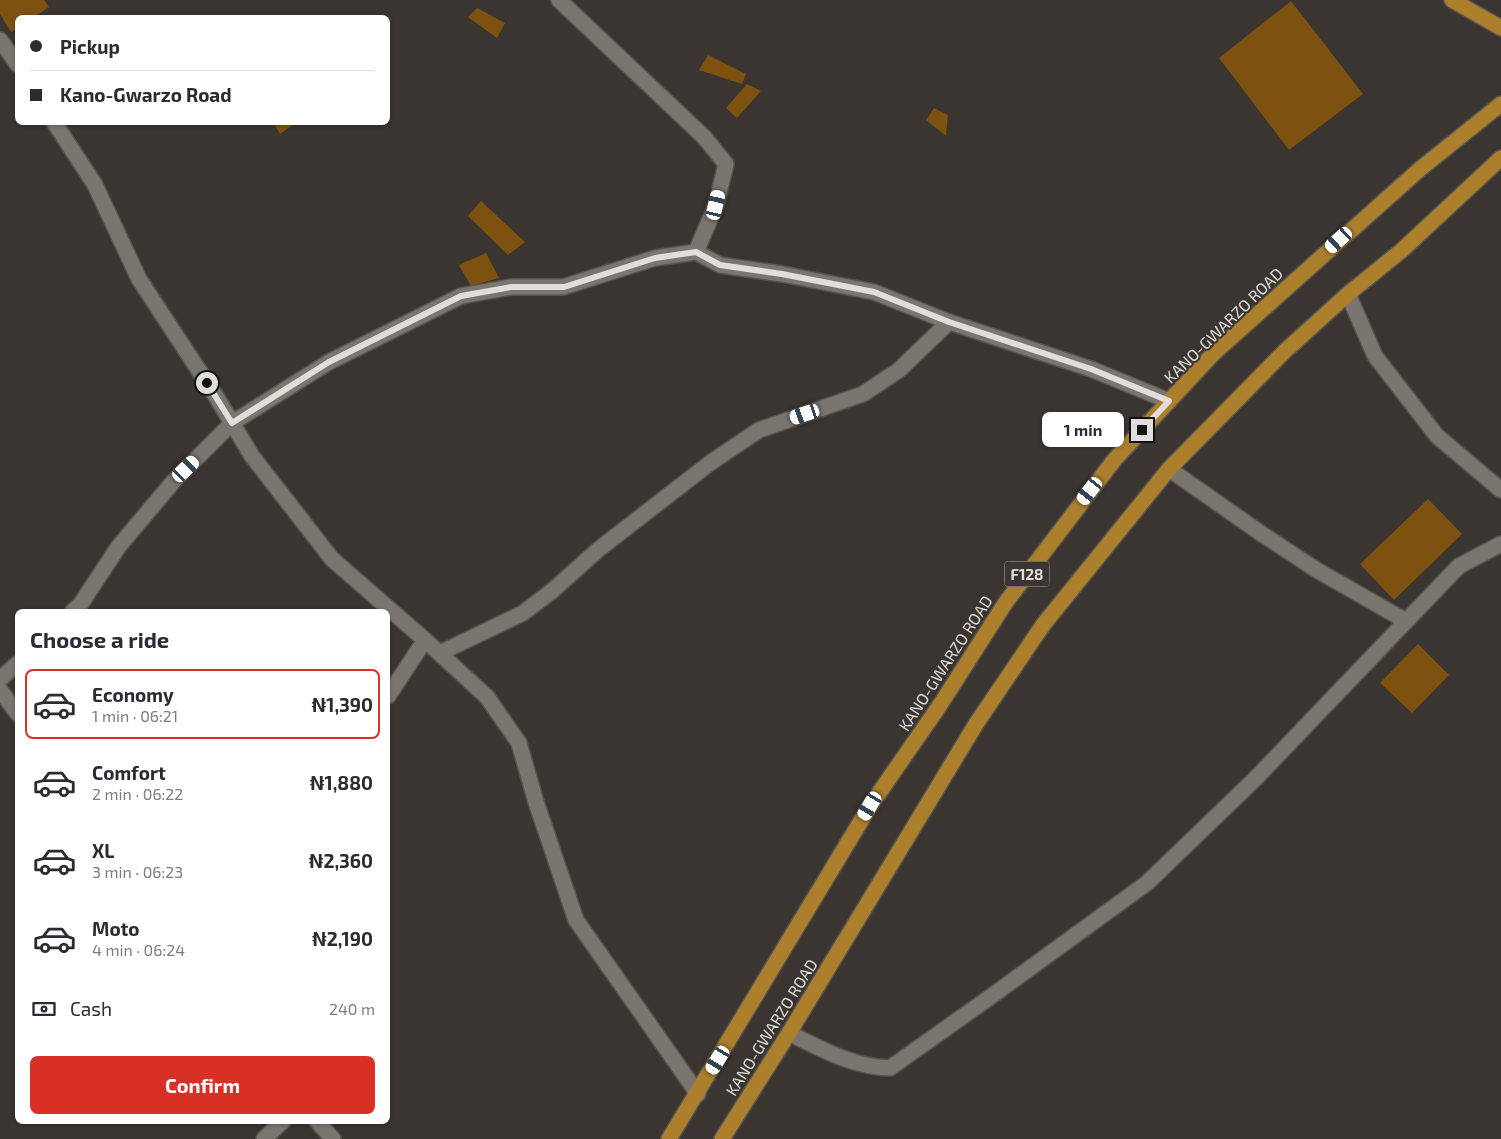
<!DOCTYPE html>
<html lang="en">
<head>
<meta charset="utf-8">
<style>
  body { margin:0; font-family:"Exo 2",sans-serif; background:#f7f7f7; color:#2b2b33; height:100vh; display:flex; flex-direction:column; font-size:19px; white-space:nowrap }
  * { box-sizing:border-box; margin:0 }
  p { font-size:16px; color:#7c7c81 }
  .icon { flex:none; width:28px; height:28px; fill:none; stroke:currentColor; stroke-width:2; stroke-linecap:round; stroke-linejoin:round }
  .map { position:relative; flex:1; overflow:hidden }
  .sheet { position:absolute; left:15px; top:609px; width:375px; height:515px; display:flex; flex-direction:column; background:#fff; border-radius:8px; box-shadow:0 1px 4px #0004 }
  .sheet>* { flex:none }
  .banner { position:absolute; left:15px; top:15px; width:375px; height:110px; border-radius:8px; box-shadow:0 1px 4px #0004; display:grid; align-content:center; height:110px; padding:0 15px; background:#fff }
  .end { position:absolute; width:22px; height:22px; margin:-11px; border:6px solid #e0ddda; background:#111; box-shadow:0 0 0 2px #111 }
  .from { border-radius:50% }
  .bubble { position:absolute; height:35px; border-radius:8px; background:#fff; box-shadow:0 1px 4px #0004; font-size:16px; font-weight:700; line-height:35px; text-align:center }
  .car { position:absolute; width:15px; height:30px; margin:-15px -8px; border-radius:6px; box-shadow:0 0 4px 1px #0007; background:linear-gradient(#fff 24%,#345 0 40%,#fff 0 76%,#345 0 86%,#fff 0) }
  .banner b { display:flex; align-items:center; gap:18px; height:48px; font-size:19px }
  .banner b+b { border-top:1px solid #e1e1e2 }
  .banner i { width:12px; height:12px; background:#2b2b33 }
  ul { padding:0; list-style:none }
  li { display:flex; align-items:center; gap:15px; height:70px; margin:0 10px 8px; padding:0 5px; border:2px solid transparent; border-radius:8px }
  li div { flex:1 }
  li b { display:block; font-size:19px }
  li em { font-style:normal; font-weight:700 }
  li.active { border-color:#d93025 }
  li>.icon { width:45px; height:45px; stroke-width:1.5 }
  h2 { padding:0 15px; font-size:22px; line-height:60px }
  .pay { display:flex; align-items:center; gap:12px; height:55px; padding:0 15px; font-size:19px }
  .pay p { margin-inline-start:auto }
  .primary-button { display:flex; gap:10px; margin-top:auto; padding:10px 15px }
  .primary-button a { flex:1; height:58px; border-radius:8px; background:#d93025; color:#fff; font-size:20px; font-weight:700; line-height:58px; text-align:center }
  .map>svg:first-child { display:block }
</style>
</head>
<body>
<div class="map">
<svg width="1501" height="1139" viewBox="0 0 1501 1139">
  <rect width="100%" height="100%" fill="#3a3530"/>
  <path fill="#7d5211" d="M0,0H44L49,7L33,18H18V28L11,32L0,14Z
    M1291,1L1363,94L1289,150L1219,58Z
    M477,8L505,23L497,38L468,17Z
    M708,55L746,74L742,84L699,70Z
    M747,84L761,91L737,118L726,108Z
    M934,108L948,115L946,136L926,120Z
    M273,122H293L294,124L280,134Z
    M481,201L525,242L508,255L468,216Z
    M486,253L499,278L471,286L459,265Z
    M1428,499L1462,534L1394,600L1360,564Z
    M1418,644L1449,675L1412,713L1380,683Z"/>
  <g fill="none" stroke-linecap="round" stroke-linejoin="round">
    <defs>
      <path id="minor" d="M559,0L704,137L726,164L716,205L696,252
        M0,40L18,65
        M54,122L95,185L139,279L217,398L252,456L332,559L425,640L487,697L519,743L536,802L576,920L698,1094
        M1348,294L1375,356L1437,436L1501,490
        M1169,469L1259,532L1315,569L1406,621
        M73,611L80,605L119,546L173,482L232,423L329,362L461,296L511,287H563L655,258L696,252L720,265L782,274L874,292L949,322L1091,369L1169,401
        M440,653L523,613L552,591L599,549L710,463L759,430L863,394L899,370L949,322
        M0,679L18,663
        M0,690L18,714
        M388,696L425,640
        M789,1033C821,1049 853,1067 890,1068L993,995L1147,883L1256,778L1459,566L1501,544
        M317,1121L333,1139
        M264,1139L283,1121"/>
      <path id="major" d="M1452,0L1501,28
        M669,1139L870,806L940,705L1006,602L1115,459L1214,353L1420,169L1501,104
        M722,1139L789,1033L976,724L1043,625L1169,469L1285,351L1348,294L1401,251L1501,158"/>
    </defs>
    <use href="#minor" stroke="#56534e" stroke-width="18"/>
    <use href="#major" stroke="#56534e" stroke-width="18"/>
    <use href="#minor" stroke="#7a756f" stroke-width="15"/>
    <use href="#major" stroke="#ac7f2d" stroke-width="15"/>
  </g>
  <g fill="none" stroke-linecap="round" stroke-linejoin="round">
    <path stroke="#e0ddda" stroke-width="6" d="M207,383L232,423L329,362L461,296L511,287H564L655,258L696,252L720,265L782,274L874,292L949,322L1091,369L1169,401L1142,430"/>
  </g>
  <g text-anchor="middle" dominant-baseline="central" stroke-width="4" stroke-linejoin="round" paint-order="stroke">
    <rect fill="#3a3530" stroke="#aeaba7" stroke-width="1" x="1004.5" y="561.5" width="45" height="25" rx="4"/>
    <g font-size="15" font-weight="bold" fill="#e0ddda">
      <text x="1027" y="574">F128</text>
    </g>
    <g font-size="16" fill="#e0ddda" stroke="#3a3530">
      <text transform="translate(1223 325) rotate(-44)">KANO-GWARZO ROAD</text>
      <text transform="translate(945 663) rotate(-57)">KANO-GWARZO ROAD</text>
      <text transform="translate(771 1027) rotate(-58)">KANO-GWARZO ROAD</text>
    </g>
  </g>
</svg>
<i class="end from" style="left:207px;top:383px"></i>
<i class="end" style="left:1142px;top:430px"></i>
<div class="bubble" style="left:1042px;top:412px;width:82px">1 min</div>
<i class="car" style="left:716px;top:205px;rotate:13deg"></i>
<i class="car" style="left:1339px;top:240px;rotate:228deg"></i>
<i class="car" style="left:805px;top:414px;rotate:251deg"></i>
<i class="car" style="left:186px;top:469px;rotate:46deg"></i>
<i class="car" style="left:1090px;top:491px;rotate:218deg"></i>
<i class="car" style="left:870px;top:806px;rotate:211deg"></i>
<i class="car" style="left:718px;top:1060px;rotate:211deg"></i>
<div class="banner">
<b><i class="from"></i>Pickup</b>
<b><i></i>Kano-Gwarzo Road</b>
</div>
<section class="sheet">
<h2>Choose a ride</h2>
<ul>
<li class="active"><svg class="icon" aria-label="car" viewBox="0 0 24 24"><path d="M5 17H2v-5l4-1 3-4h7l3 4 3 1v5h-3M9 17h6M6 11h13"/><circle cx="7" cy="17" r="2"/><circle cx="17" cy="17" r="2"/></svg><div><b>Economy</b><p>1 min · 06:21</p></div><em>₦1,390</em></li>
<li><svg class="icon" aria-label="car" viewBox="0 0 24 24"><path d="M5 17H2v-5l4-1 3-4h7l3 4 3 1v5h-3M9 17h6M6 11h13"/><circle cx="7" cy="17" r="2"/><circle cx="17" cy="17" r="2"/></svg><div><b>Comfort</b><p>2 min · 06:22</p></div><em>₦1,880</em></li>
<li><svg class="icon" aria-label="car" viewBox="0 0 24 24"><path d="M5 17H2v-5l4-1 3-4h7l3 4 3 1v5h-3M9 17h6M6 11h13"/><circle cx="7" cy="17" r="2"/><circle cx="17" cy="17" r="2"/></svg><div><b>XL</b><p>3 min · 06:23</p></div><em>₦2,360</em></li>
<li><svg class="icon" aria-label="car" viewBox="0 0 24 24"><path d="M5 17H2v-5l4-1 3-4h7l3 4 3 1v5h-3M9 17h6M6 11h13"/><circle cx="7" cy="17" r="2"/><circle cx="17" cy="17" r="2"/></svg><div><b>Moto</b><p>4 min · 06:24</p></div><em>₦2,190</em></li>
</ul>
<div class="pay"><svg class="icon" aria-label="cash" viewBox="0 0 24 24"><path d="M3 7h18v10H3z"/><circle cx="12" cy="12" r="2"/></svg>Cash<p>240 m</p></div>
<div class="primary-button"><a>Confirm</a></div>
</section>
</div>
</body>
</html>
